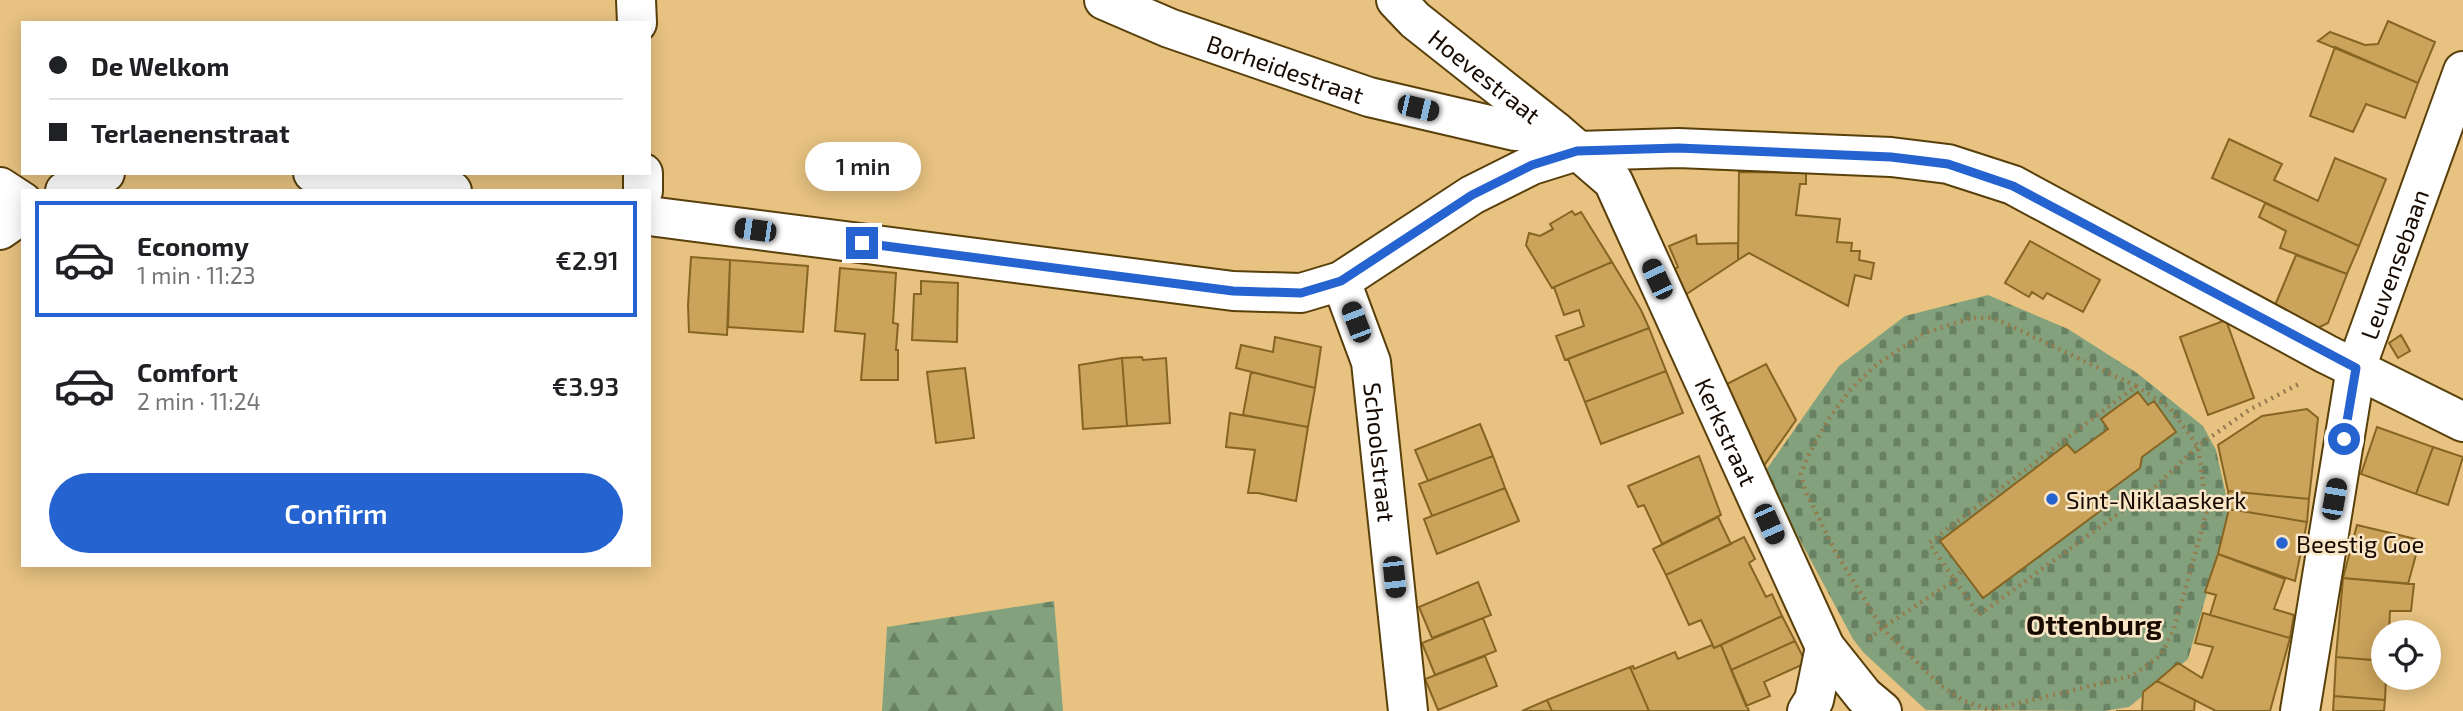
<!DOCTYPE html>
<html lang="en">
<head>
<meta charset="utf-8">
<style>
  body { margin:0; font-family:"Exo 2",sans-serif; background:#f2f2f2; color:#202124; height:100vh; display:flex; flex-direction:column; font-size:26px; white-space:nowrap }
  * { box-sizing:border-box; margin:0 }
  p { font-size:23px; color:#757577 }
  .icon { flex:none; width:38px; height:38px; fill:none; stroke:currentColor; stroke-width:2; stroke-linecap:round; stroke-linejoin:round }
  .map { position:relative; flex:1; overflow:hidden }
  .drawer { position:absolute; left:21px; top:189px; width:630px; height:378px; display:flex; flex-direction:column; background:#fff; border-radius:0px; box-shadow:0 4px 18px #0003 }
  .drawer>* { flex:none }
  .top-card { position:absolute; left:21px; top:21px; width:630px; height:154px; border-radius:0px; box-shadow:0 4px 18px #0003; display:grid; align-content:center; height:154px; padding:0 28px; background:#fff }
  .controls { position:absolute; left:2371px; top:620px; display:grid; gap:14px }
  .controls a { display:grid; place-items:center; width:70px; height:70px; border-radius:50%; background:#fff; box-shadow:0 4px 18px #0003; font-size:35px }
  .end { position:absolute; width:32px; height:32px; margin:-16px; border:9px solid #2463d0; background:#fff; box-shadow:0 0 0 4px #fff }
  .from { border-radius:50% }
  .bubble { position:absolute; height:49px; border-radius:24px; background:#fff; box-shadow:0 4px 18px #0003; font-size:23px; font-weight:600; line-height:49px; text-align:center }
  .car { position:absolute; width:21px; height:42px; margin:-21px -10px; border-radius:9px; box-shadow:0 0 5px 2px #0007; background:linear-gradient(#222 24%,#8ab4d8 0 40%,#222 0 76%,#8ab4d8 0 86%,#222 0) }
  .top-card b { display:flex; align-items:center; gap:24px; height:66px; font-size:26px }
  .top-card b+b { border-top:2px solid #e0e0e0 }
  .top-card i { width:18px; height:18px; background:#202124 }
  ul { padding:12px 0 0; list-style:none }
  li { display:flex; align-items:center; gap:21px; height:116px; margin:0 14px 10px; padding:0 14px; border:4px solid transparent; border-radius:0px }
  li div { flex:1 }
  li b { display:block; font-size:26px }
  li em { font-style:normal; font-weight:600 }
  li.selected { border-color:#2463d0 }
  li>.icon { width:63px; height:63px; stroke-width:1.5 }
  .primary-button { display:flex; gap:14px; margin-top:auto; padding:14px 28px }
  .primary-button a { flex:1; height:80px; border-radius:42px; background:#2463d0; color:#fff; font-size:28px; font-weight:600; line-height:80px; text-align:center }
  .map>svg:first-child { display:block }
</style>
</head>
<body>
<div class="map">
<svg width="2463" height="711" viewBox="0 0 2463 711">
  <defs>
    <pattern id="forest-firs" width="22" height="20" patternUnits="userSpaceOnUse" patternTransform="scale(1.75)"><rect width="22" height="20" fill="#82a17c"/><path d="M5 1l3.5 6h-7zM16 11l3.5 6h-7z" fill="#698163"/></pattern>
    <pattern id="cemetery-stones" width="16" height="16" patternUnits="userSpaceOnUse" patternTransform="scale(1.75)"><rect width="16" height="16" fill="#82a17c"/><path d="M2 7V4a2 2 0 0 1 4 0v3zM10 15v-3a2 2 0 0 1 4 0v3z" fill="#698163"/></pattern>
  </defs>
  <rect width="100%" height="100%" fill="#e7c281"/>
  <path fill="url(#forest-firs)" d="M1054,601L1063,711H882L887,627Z"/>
  <path fill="url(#cemetery-stones)" d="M1988,295L2068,329L2137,373L2203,426L2216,450L2230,513L2188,659L2129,707L2104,711L1926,710L1864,653L1853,639L1764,473L1839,366L1905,316Z"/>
  <path fill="#cba35b" stroke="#866422" stroke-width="2" d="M2388,21L2435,42L2418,83L2318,41L2330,32L2365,45L2378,44Z
    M2335,47L2418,83L2405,118L2366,104L2353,132L2310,116Z
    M2229,139L2282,164L2274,180L2318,201L2335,158L2386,179L2359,246L2212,178Z
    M1739,172L1806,173V184H1800L1796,215L1840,219L1837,242L1852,243L1851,251H1860L1859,260L1874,263L1871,279L1855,275L1848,306L1749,253L1738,260Z
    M2265,203L2359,246L2347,274L2280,248L2286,231L2259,217Z
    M1572,211L1575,215L1581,212L1612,262L1552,288L1526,245L1529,233L1540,236L1553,229L1550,224Z
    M1696,235L1697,244L1738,243V260L1679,299L1668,273L1678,267L1669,246Z
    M2030,241L2100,280L2083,312L2047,293L2043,299L2032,292L2029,297L2005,283Z
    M2296,255L2347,274L2328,323L2318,328L2273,310Z
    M691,257L730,260L727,335L689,332L688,305Z
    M730,260L808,266L803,332L728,327Z
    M1612,262L1641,310L1649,328L1565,360L1556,336L1584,326L1579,310L1564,315L1554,287Z
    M840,268L896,273L893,323L898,324L896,350H898V380H861L865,334L835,331Z
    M921,281L958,283L957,342L912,340L914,294H921Z
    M2226,320L2254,398L2208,415L2180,337Z
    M1649,328L1666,371L1585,402L1568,359Z
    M2401,335L2410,351L2398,358L2389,343Z
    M1275,337L1321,347L1315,388L1236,368L1241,345L1273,352Z
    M1142,357L1143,360L1166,358L1170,423L1127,426L1122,358Z
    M1122,358L1127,426L1083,429L1079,365Z
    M1766,364L1796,420L1763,467L1721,387Z
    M965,368L974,438L936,443L927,372Z
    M1666,371L1683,413L1601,444L1585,402Z
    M1251,372L1315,388L1308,427L1243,415Z
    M2138,392L2148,405L2154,401L2176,432L2142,457L2140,468L2105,494L2111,503L1983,598L1940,541L2067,444L2075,453L2108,429L2101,419Z
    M2307,409L2318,418L2309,499L2228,491L2218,445L2262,416Z
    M1230,413L1308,427L1296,501L1258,493H1248L1255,450L1226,447Z
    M1480,424L1493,456L1428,481L1415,450Z
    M2377,427L2433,447L2416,494L2361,474Z
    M2433,447L2463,457L2448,505L2416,494Z
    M1493,456L1505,488L1432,516L1419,484Z
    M1699,456L1721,515L1662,544L1644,505L1638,507L1628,486Z
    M1505,488L1519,521L1437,554L1424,519Z
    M2228,491L2309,499L2307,522L2229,509Z
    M2229,509L2307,522L2295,581L2218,554Z
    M1718,517L1731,544L1666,575L1653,549Z
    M2357,525L2420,540L2408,584L2343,578Z
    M1744,537L1755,559L1749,563L1766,597L1772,594L1782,616L1714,648L1701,620L1689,625L1666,575Z
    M2218,554L2285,579L2274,609L2294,615L2290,638L2210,615L2216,595L2205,592Z
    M2343,578L2414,584L2411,611H2390L2389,632H2384V661L2336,657Z
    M1478,582L1491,615L1432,638L1419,607Z
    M2203,613L2290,638L2270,711H2216L2157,681L2178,663L2202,678L2213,647L2195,643Z
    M1782,616L1795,641L1731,670L1721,645Z
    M1483,618L1496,651L1435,675L1422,643Z
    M1795,641L1806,663L1764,682L1770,696L1746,706L1731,670Z
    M1712,645L1714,648L1721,645L1749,711H1649L1630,667L1633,666L1634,669L1675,652L1678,659Z
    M1485,656L1497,686L1438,710L1425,679Z
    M2336,657L2384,661V677H2386L2385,700L2334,696Z
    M1630,667L1649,711H1552L1547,700Z
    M2157,681L2195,700L2194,711H2116H2142L2143,692Z
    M2334,696L2385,700L2384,711H2333Z
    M1547,700L1552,711H1522Z"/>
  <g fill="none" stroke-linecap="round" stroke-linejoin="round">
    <defs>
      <g id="street">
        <path d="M636,0L637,23"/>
        <path id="s1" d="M1104,0L1169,28L1369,97L1515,131H1555"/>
        <path id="s2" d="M1396,0L1415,20L1555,131L1613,181L1825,647L1864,696L1882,711"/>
        <path d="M0,187L23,202"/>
        <path d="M643,191V173"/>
        <path id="s3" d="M1341,281L1371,362L1408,711"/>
        <path d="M1807,711L1814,700L1825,647"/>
      </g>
      <g id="secondary">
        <path d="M313,173L452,191"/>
        <path d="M65,191L93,177L105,173"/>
        <path d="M649,216L1233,291L1301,293L1341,281L1472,195L1532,165L1577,151L1678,148L1891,157L1948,164L2013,185L2326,354L2463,422"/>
        <path d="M0,230L23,214"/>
        <path id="s4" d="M2300,711L2356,368L2463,71"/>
      </g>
    </defs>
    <use href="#street" stroke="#59400b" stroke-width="42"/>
    <use href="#secondary" stroke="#59400b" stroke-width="42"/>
    <path stroke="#957a4e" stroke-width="4.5" stroke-dasharray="2 5" stroke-linecap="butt" d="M2136,386L2169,407L2198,446L2207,511L2174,629L2161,655L2132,676L1990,710L1964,701L1940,685L1882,628L1835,551L1805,490L1801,474L1808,456L1828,420L1849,391L1877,364L1925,333L1971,318H1990L2005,323L2136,386L1929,543L1979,615L2156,486L2198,446L2249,410L2299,384
      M1869,639L1882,628L1955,580L1962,570"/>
    <use href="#street" stroke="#fff" stroke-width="38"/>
    <use href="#secondary" stroke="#fff" stroke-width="38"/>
  </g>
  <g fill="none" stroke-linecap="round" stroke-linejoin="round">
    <path stroke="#2463d0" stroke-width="9" d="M862,243L1233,291L1301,293L1341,281L1472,195L1532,165L1577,151L1678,148L1891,157L1948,164L2013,186L2356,368L2344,439"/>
  </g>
  <g fill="#2463d0" stroke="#f9e6c6" stroke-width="2.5">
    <circle cx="2052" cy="499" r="7"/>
    <circle cx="2282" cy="543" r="7"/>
  </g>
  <g text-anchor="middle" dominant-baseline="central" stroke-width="5" stroke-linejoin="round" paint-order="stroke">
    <g font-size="24" fill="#170a00" stroke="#f9e6c6">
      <text stroke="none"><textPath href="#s1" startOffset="194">Borheidestraat</textPath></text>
      <text stroke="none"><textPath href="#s2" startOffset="117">Hoevestraat</textPath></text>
      <text stroke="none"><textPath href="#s4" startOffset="458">Leuvensebaan</textPath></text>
      <text stroke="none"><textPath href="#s2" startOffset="558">Kerkstraat</textPath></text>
      <text stroke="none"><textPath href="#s3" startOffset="177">Schoolstraat</textPath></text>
    </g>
    <g font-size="24" fill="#170a00" stroke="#f9e6c6" text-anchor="start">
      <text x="2066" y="499">Sint-Niklaaskerk</text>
      <text x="2296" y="543">Beestig Goe</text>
    </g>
    <g font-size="28" font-weight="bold" fill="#170a00" stroke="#f9e6c6">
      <text x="2094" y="624">Ottenburg</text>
    </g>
  </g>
</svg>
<div class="controls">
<a><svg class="icon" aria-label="locate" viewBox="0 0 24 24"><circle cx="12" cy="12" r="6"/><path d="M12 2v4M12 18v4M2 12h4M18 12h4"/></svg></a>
</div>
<i class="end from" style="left:2344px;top:439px"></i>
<i class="end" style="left:862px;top:243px"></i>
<div class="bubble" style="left:805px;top:142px;width:116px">1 min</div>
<i class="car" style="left:1418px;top:108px;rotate:103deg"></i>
<i class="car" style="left:755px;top:230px;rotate:278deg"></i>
<i class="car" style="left:1657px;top:279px;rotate:335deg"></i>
<i class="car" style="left:1356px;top:322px;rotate:339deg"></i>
<i class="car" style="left:2334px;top:499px;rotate:10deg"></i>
<i class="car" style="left:1769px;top:524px;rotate:156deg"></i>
<i class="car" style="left:1394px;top:577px;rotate:174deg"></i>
<div class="top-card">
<b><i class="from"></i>De Welkom</b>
<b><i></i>Terlaenenstraat</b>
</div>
<section class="drawer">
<ul>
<li class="selected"><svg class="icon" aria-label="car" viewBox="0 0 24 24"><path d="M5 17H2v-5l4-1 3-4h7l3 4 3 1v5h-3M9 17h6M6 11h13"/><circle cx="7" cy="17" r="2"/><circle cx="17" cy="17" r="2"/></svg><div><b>Economy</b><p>1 min · 11:23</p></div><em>€2.91</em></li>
<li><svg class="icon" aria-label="car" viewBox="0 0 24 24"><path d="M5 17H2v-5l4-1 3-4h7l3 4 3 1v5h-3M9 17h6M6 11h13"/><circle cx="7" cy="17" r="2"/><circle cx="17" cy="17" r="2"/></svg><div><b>Comfort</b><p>2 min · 11:24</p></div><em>€3.93</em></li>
</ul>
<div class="primary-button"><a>Confirm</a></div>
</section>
</div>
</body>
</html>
